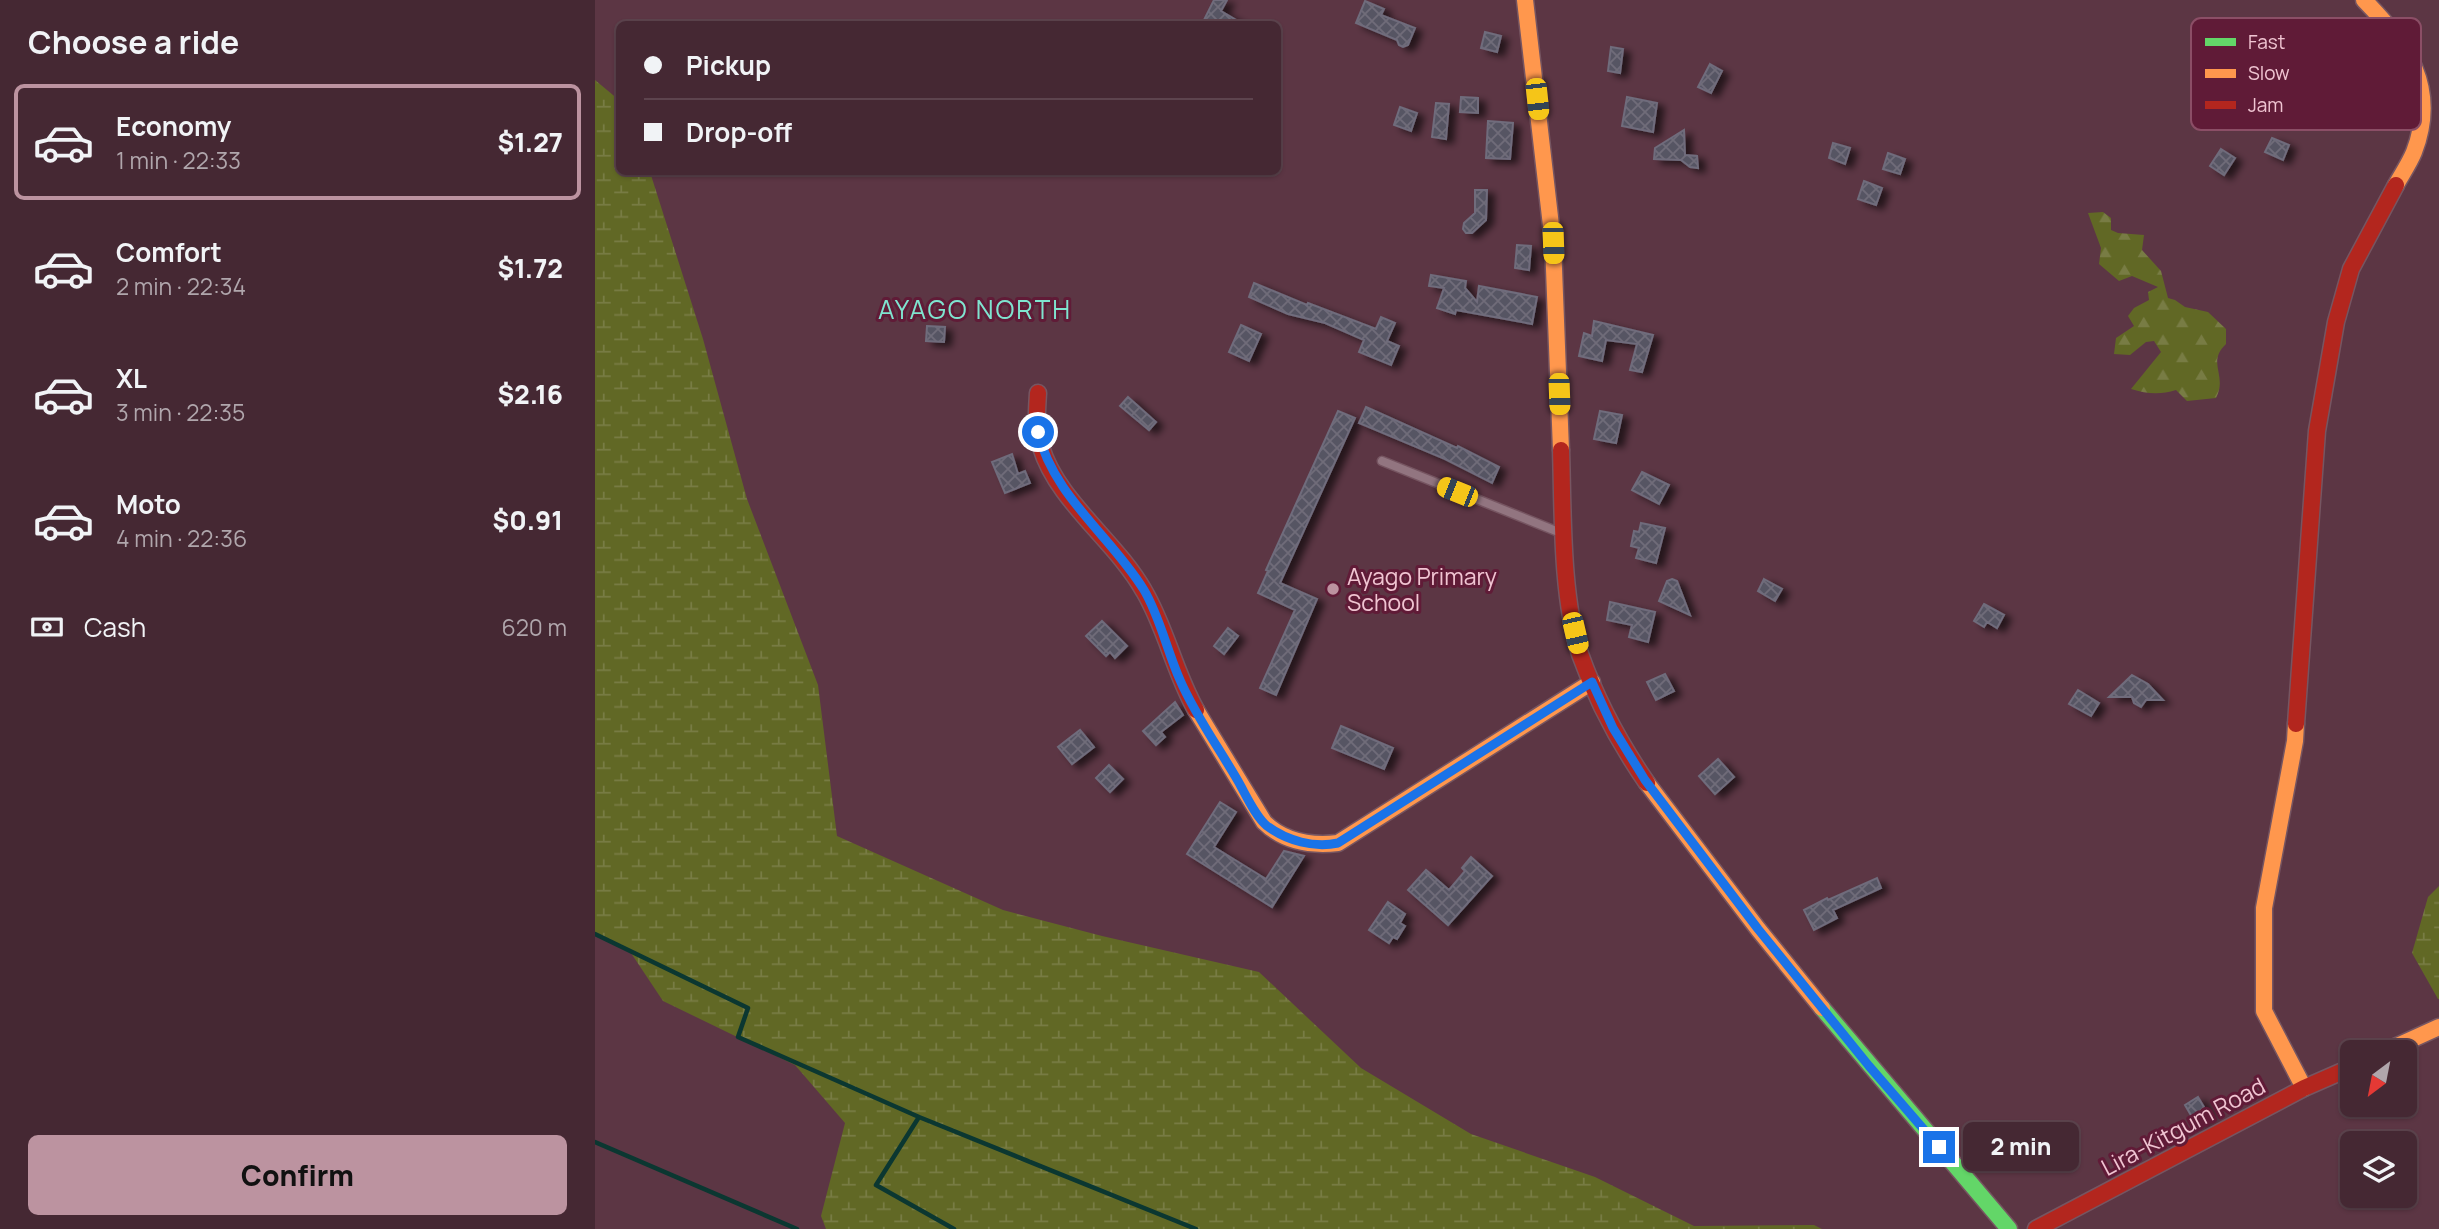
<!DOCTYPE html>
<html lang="en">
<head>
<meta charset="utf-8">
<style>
  body { margin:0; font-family:Manrope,sans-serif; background:#4f343f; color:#f1f3f6; height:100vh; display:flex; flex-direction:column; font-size:26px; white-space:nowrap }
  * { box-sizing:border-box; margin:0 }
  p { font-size:23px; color:#b0a6ac }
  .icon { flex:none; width:38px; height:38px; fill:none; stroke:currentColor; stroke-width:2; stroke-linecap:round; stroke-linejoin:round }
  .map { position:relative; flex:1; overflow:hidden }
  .sheet { display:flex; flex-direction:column; background:#452833; width:595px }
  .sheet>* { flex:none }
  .top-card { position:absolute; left:21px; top:21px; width:665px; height:154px; border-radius:10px; box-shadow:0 2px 5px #0004,0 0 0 2px #5d444e; display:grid; align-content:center; height:154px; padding:0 28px; background:#452833 }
  .needle { width:46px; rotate:212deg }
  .buttons { position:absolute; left:1745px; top:1040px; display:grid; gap:14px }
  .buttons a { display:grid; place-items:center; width:77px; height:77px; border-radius:10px; background:#452833; box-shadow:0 2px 5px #0004,0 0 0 2px #5d444e; font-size:35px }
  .end { position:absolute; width:32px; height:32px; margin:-16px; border:9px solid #1a73e8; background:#fff; box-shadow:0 0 0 4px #fff }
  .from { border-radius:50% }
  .bubble { position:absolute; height:49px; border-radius:10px; background:#452833; box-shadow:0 2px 5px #0004,0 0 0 2px #5d444e; font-size:23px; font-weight:800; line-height:49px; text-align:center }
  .car { position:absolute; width:21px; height:42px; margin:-21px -10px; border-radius:9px; box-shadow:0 0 5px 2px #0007; background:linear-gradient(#f5c518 24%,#345 0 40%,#f5c518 0 76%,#345 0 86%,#f5c518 0) }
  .top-card b { display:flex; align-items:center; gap:24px; height:66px; font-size:26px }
  .top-card b+b { border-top:2px solid #5d444e }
  .top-card i { width:18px; height:18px; background:#f1f3f6 }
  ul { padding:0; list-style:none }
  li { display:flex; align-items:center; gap:21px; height:116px; margin:0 14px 10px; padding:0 14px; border:4px solid transparent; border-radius:10px }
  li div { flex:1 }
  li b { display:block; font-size:26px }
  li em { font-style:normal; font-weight:800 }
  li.selected { border-color:#bc93a0 }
  li>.icon { width:63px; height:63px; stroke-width:1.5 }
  h2 { padding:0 28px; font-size:32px; line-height:84px }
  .pay { display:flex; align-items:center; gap:18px; height:77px; padding:0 28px; font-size:26px }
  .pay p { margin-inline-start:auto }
  .action { display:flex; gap:14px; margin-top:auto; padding:14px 28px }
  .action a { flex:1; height:80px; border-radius:10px; background:#bc93a0; color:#111; font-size:28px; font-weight:800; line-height:80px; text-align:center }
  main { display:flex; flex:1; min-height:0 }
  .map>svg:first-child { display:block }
</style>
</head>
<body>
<main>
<section class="sheet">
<h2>Choose a ride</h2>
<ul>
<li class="selected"><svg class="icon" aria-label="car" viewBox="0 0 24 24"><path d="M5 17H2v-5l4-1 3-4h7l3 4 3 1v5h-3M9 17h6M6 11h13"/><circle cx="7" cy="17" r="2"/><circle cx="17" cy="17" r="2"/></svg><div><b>Economy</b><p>1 min · 22:33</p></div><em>$1.27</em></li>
<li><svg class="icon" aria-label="car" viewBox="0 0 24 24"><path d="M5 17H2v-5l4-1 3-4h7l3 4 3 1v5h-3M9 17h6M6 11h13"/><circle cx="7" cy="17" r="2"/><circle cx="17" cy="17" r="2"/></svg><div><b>Comfort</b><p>2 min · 22:34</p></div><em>$1.72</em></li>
<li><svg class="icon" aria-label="car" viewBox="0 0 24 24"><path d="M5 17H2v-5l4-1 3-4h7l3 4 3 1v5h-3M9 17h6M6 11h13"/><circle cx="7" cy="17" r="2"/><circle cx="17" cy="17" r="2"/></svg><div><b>XL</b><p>3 min · 22:35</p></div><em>$2.16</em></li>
<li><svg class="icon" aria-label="car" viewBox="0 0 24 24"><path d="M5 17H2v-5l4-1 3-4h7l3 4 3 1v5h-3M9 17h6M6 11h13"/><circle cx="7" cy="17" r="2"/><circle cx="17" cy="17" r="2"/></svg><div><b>Moto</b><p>4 min · 22:36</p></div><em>$0.91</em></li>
</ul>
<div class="pay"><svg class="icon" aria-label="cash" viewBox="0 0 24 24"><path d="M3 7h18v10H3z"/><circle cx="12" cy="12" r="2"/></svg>Cash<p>620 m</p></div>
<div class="action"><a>Confirm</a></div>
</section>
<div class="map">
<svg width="1844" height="1229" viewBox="0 0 1844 1229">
  <defs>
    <pattern id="forest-firs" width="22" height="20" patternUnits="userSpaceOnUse" patternTransform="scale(1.75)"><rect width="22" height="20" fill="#616825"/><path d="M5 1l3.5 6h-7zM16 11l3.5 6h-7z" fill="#787c44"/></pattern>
    <pattern id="wetland-marsh" width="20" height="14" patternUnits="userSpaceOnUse" patternTransform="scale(1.75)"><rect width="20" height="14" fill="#616825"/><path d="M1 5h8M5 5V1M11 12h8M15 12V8" fill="none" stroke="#787c44"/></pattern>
    <pattern id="building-cross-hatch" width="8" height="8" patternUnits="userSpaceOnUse" patternTransform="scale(1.75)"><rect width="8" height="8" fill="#575564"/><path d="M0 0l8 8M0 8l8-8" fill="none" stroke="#6f6c79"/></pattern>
    <filter id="shadow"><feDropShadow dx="7" dy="4" stdDeviation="3.5" flood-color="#0009"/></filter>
  </defs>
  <rect width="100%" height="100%" fill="#5c3644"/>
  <path fill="url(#forest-firs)" d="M1508,212L1516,218V230L1523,233L1549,235L1547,250L1566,271L1573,298L1580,300L1590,307L1613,312L1631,329V344C1611,363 1633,375 1621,398L1592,401L1581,390C1565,395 1552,394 1536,389L1566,352L1559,341L1551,342L1535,355L1519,354L1521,338L1539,326L1533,316L1539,308L1554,300L1553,292L1563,287L1537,276L1524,281L1504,264L1506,248L1493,213Z"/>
  <path fill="url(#wetland-marsh)" d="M0,80L24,100V172H55L108,339L152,499L223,685L242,836L408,910L507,936L664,972L766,1068L876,1134L1000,1177L1099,1226L1219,1225L1227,1229H231L226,1216L250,1123L200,1065L68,1001L36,953L0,934Z
    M1844,886V999H1843L1817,953L1833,897Z"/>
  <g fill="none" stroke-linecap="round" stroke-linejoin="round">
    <path stroke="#0b3731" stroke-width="4.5" d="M0,934L153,1008L143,1037L324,1117L281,1185L359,1229
      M324,1117L601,1229
      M0,1142L202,1229"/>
  </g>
  <path fill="url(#building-cross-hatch)" stroke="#6f6c7c" stroke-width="2" filter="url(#shadow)" d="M619,0H632L626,11L648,24H626L620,22L618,24H607Z
    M770,1L789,9L786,15L820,28L813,45L808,47L804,45L802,40L761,23Z
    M890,32L906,36L902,52L886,48Z
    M1016,47L1028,49L1025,73L1013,71Z
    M1115,64L1127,71L1116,93L1103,87Z
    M866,97L883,98V113L865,112Z
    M1032,97L1062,103L1058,132L1027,126Z
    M841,103L854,104L851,139L837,137Z
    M805,107L822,113L816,131L799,125Z
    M893,121L918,123L915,159L891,158Z
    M1089,130L1090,155L1102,156L1103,168L1095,167L1086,160L1059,159L1060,148Z
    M1677,138L1694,145L1688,160L1670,152Z
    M1238,143L1255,148L1250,164L1234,158Z
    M1626,149L1640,158L1629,175L1615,166Z
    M1293,153L1310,159L1305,174L1288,169Z
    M1269,181L1287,188L1281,205L1263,199Z
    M880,190H892L891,220L877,233H871L868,229L869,223L880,213Z
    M922,245L936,246L934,270L920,268Z
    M836,275L871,281L870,288L882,302L884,286L942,297L937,324L861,310L860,314L842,308L849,288L834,286Z
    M659,283L712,305L713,303L781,329L786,317L800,323L792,341L804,346L796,365L764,352L769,340L730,323L693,314L654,297Z
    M999,321L1058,335L1047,372L1035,370L1042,344L1011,340L1007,361L984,356L989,333L997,336Z
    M646,325L666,334L654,361L634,352Z
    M332,326L350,327L349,342L331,341Z
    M533,397L561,422L554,430L525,406Z
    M771,407L862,448L863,446L904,467L897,483L850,459L764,423Z
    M743,411L760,418L685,583L722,599L681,695L665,688L700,610L663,593L673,571L671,570Z
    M1005,411L1027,415L1021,443L999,439Z
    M417,454L423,474L430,471L435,483L410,493L397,462Z
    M1047,472L1074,485L1064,504L1037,490Z
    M1046,523L1070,528L1061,563L1041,558L1044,548L1036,546L1039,531L1044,532Z
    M1077,579L1082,581L1095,615L1064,601L1072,581Z
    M1169,579L1187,589L1180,601L1163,591Z
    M1015,602L1060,612L1053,642L1034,637L1037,625L1012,620Z
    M1389,604L1409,615L1402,628L1392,622L1389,627L1379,621Z
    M507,621L532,646L520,658L515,652L511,656L491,636Z
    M633,628L643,636L629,654L619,646Z
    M1070,674L1079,691L1061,700L1052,682Z
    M1537,675L1553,684L1568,700H1551L1546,707L1539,703L1537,697H1514Z
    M1483,690L1504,703L1496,716L1474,704Z
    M580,702L588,715L566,732L570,737L561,745L548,731Z
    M746,726L798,748L789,769L737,748Z
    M485,730L499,747L477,764L463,747Z
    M1123,759L1139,777L1120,794L1104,776Z
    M514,765L528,779L515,792L501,778Z
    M625,802L641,812L619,847L671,879L689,851L709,856L677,907L592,854Z
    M876,857L897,876L853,925L813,890L831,870L854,890L870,871L867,868Z
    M1282,878L1286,888L1238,910L1242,918L1219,930L1209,910L1232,898L1233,900Z
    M793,902L810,914L805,923L810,926L802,939L798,937L794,943L774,930Z
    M1603,1097L1613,1114L1600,1122L1590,1105Z"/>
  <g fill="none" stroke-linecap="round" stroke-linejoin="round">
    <defs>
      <path id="lane" d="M787,461L966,533"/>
      <path id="fast" d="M1227,1008L1414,1229"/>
      <path id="slow" d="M930,0L958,243L966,450
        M1769,0C1812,44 1844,87 1819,152C1814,164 1807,174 1801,185
        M601,710L669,822C689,842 716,846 743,843L997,682
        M1701,724L1700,741L1669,908V1011L1709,1088
        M1052,783L1163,929L1227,1008
        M1789,1052L1844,1027"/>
      <path id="jam" d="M443,393C442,411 440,429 446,447C462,501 521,541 549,591C571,628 579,671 601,710
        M966,450C968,511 966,596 985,654C1001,699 1025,744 1052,783
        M1701,724L1722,431L1741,322L1756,269L1801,185
        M1441,1229L1709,1088L1757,1067"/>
    </defs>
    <use href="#lane" stroke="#765561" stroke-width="11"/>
    <use href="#fast" stroke="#765561" stroke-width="19"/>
    <use href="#slow" stroke="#765561" stroke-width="19"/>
    <use href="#jam" stroke="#765561" stroke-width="19"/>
    <use href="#lane" stroke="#927580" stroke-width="8"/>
    <use href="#fast" stroke="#63d668" stroke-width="16"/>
    <use href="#slow" stroke="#ff974d" stroke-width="16"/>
    <use href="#jam" stroke="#b3261e" stroke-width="16"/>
  </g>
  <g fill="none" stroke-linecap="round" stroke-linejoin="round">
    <path stroke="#1a73e8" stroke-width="9" d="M443,432C458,496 516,536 549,590C565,617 572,651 585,680C600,715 624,748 643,781C651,795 660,816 672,826C692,841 719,848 743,843L997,682L1018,728L1050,780L1163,929L1274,1066L1344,1147"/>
  </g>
  <circle fill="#bc93a0" stroke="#601b37" stroke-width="2.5" cx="738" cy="589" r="7"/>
  <g text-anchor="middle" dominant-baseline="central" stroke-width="6" stroke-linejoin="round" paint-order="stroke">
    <g font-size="23" fill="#f0c5d2" stroke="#601b37" text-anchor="start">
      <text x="752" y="576">Ayago Primary<tspan x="752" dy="26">School</tspan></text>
    </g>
    <g font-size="23" fill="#f0c5d2" stroke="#601b37">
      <text transform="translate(1588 1126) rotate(-28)">Lira-Kitgum Road</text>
    </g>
    <g font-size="26" letter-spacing="2" fill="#7fe4cf" stroke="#601b37">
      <text x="380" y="309">AYAGO NORTH</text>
    </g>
  </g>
  <rect x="1596" y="18" width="230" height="112" rx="10" fill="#601b37" stroke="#8b4e66" stroke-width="2"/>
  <rect x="1610" y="38" width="31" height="8" fill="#63d668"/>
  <rect x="1610" y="69" width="31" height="9" fill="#ff974d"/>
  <rect x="1610" y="101" width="31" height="8" fill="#b3261e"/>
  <g font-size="19" fill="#f0c5d2">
    <text x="1653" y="49">Fast</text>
    <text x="1653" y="80">Slow</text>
    <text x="1653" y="112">Jam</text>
  </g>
</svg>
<div class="buttons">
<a><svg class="needle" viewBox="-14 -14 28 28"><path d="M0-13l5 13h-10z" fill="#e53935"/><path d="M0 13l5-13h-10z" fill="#b0a6ac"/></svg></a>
<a><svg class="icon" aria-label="layers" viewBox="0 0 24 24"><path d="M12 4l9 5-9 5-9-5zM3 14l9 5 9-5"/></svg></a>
</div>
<i class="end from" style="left:443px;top:432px"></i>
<i class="end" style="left:1344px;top:1147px"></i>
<div class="bubble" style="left:1368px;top:1122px;width:116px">2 min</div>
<i class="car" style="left:942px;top:99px;rotate:174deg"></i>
<i class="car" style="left:958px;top:243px;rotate:178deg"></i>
<i class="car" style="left:964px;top:394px;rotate:178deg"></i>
<i class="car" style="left:862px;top:492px;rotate:292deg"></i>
<i class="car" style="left:980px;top:633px;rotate:167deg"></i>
<div class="top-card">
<b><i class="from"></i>Pickup</b>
<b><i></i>Drop-off</b>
</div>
</div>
</main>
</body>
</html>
